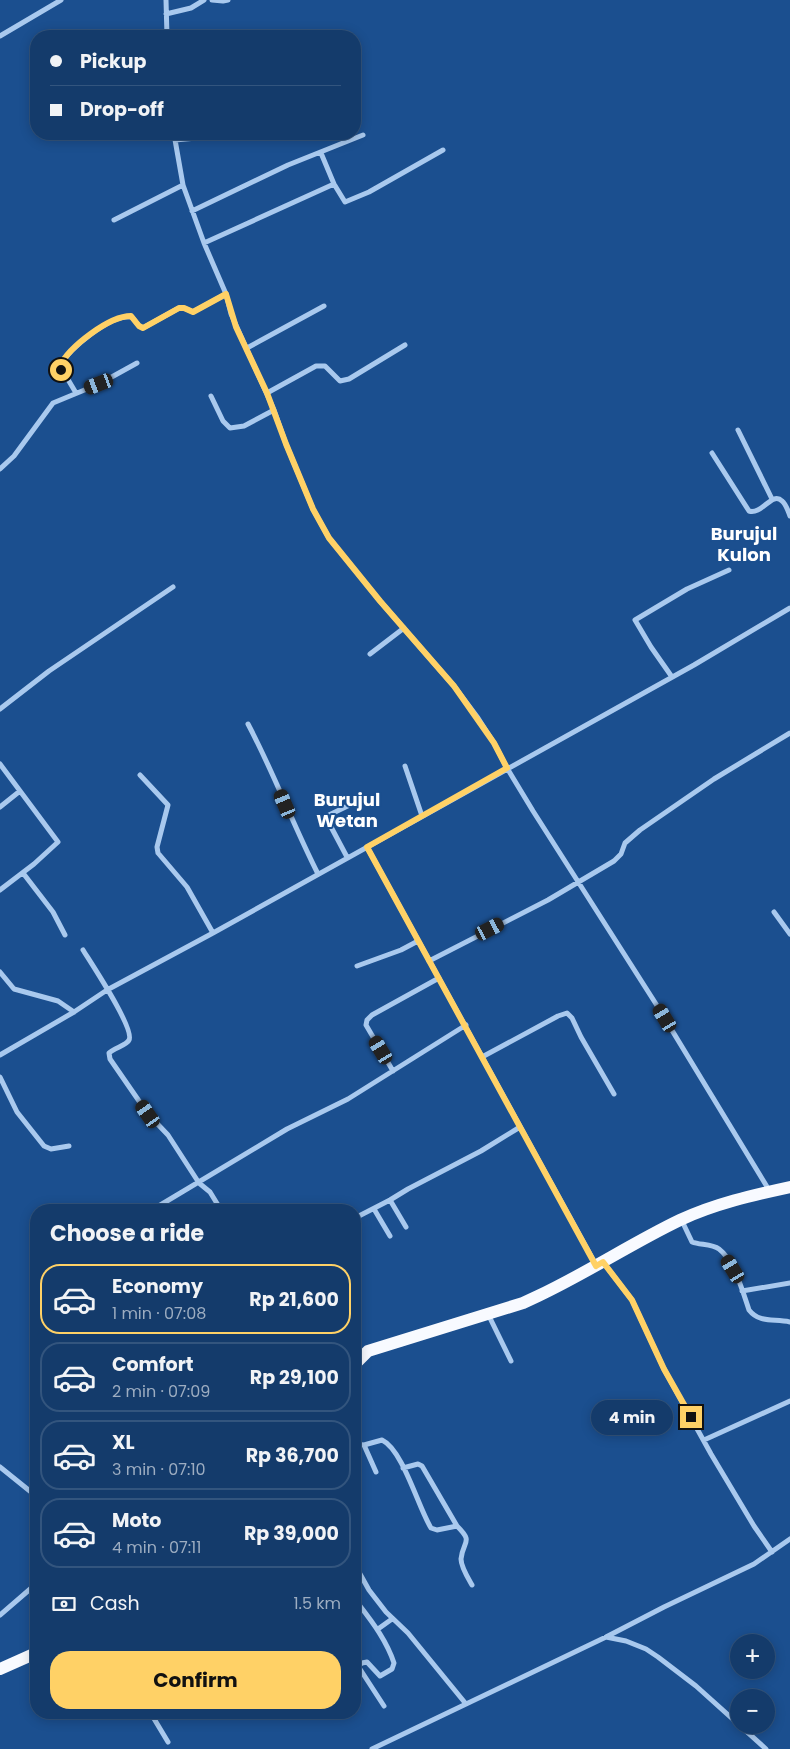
<!DOCTYPE html>
<html lang="en">
<head>
<meta charset="utf-8">
<style>
  body { margin:0; font-family:Poppins,sans-serif; background:#1d4271; color:#f1f3f6; height:100vh; display:flex; flex-direction:column; font-size:19px; white-space:nowrap }
  * { box-sizing:border-box; margin:0 }
  p { font-size:16px; color:#9dadc1 }
  .icon { flex:none; width:28px; height:28px; fill:none; stroke:currentColor; stroke-width:2; stroke-linecap:round; stroke-linejoin:round }
  .map { position:relative; flex:1; overflow:hidden }
  .sheet { position:absolute; left:30px; top:1204px; width:331px; height:515px; display:flex; flex-direction:column; background:#143b6b; border-radius:20px; box-shadow:0 2px 12px #0003,0 0 0 1px #33557e }
  .sheet>* { flex:none }
  .banner { position:absolute; left:30px; top:30px; width:331px; height:110px; border-radius:20px; box-shadow:0 2px 12px #0003,0 0 0 1px #33557e; display:grid; align-content:center; height:110px; padding:0 20px; background:#143b6b }
  .tools { position:absolute; left:730px; top:1634px; display:grid; gap:10px }
  .tools a { display:grid; place-items:center; width:45px; height:45px; border-radius:50%; background:#143b6b; box-shadow:0 2px 12px #0003,0 0 0 1px #33557e; font-size:25px }
  .end { position:absolute; width:22px; height:22px; margin:-11px; border:6px solid #ffd166; background:#111; box-shadow:0 0 0 2px #111 }
  .from { border-radius:50% }
  .bubble { position:absolute; height:35px; border-radius:18px; background:#143b6b; box-shadow:0 2px 12px #0003,0 0 0 1px #33557e; font-size:16px; font-weight:700; line-height:35px; text-align:center }
  .car { position:absolute; width:15px; height:30px; margin:-15px -8px; border-radius:6px; box-shadow:0 0 4px 1px #0007; background:linear-gradient(#222 24%,#8ab4d8 0 40%,#222 0 76%,#8ab4d8 0 86%,#222 0) }
  .banner b { display:flex; align-items:center; gap:18px; height:48px; font-size:19px }
  .banner b+b { border-top:1px solid #33557e }
  .banner i { width:12px; height:12px; background:#f1f3f6 }
  ul { padding:0; list-style:none }
  li { display:flex; align-items:center; gap:15px; height:70px; margin:0 10px 8px; padding:0 10px; border:2px solid #33557e; border-radius:20px }
  li div { flex:1 }
  li b { display:block; font-size:19px }
  li em { font-style:normal; font-weight:700 }
  li.on { border-color:#ffd166 }
  li>.icon { width:45px; height:45px; stroke-width:1.5 }
  h2 { padding:0 20px; font-size:22px; line-height:60px }
  .pay { display:flex; align-items:center; gap:12px; height:55px; padding:0 20px; font-size:19px }
  .pay p { margin-inline-start:auto }
  .action { display:flex; gap:10px; margin-top:auto; padding:10px 20px }
  .action a { flex:1; height:58px; border-radius:20px; background:#ffd166; color:#111; font-size:20px; font-weight:700; line-height:58px; text-align:center }
  .map>svg:first-child { display:block }
</style>
</head>
<body>
<div class="map">
<svg width="790" height="1749" viewBox="0 0 790 1749">
  <rect width="100%" height="100%" fill="#1b4f8f"/>
  <g fill="none" stroke-linecap="round" stroke-linejoin="round">
    <path stroke="#a9c9ee" stroke-width="5" d="M166,0L167,36
      M212,0L223,1L228,0
      M166,14L191,8L204,0
      M0,36L61,0
      M174,134L183,185L204,243L226,294L231,314L274,410L286,444L313,509L329,538L380,601L454,686L478,718L494,743L507,768L533,811L656,1004L769,1190
      M175,140L218,136
      M321,153L334,184L345,202L369,192L443,150
      M192,211L288,165L363,135
      M114,220L183,185
      M204,243L334,184
      M247,348L324,306
      M76,393L60,366C69,348 111,314 132,317L139,326L143,328L179,308H184L193,312L226,294
      M267,393L316,366H325L340,381L349,379L405,345
      M211,396L223,421L230,428L244,426L274,410
      M738,430L772,499
      M712,453L749,511C762,515 772,491 782,501C786,504 788,511 790,516
      M0,469L14,456L53,403L99,384L137,363
      M370,654L404,628
      M672,677L651,647L635,620L687,589L729,570
      M0,709L49,671L173,587
      M248,724C274,773 293,825 318,874
      M0,764L58,842L34,864L0,890
      M405,766L422,816
      M140,775L168,805L157,847L158,853L187,887L213,933
      M0,807L20,791
      M367,847L596,1265
      M347,857L330,825L328,820L329,815L360,800
      M23,873L53,912L65,935
      M774,912L790,934
      M83,950C91,963 135,1029 129,1040C127,1045 114,1048 109,1053L110,1059L148,1114L168,1135L199,1183L210,1192L221,1210
      M429,961L548,900L614,861L621,854L625,843L640,830L714,779L790,733
      M357,966L401,950L418,941
      M0,972L14,989L58,1001L74,1012
      M0,1055L74,1012L107,990L213,933L694,665L790,608
      M482,1057L558,1016L567,1013L572,1018L581,1037L614,1094
      M393,1071L366,1025L367,1020L372,1015L439,978
      M0,1077L17,1112L44,1146L51,1149L69,1146
      M390,1200L406,1227
      M374,1209L390,1236
      M152,1210L287,1129L348,1099L466,1025
      M355,1218L390,1200L408,1189L481,1151L520,1127
      M682,1221L692,1242C700,1245 712,1244 719,1249C734,1260 743,1292 749,1310C760,1324 775,1318 790,1322
      M603,1262L632,1300L664,1369L711,1454L754,1526L772,1552
      M742,1291L790,1283
      M488,1314L511,1361
      M704,1440L790,1401
      M355,1444L364,1445L382,1440C403,1450 418,1507 431,1528L437,1530L457,1526C474,1543 463,1540 461,1559C461,1567 468,1578 472,1585
      M364,1445L376,1472
      M0,1467L36,1496
      M403,1468L418,1464L422,1466L457,1526
      M355,1565L369,1590L386,1612L408,1633L466,1704
      M360,1606C374,1624 387,1642 394,1663L392,1669L380,1676L367,1662L362,1663L358,1666L384,1706
      M0,1615L36,1584
      M378,1629L392,1619
      M606,1637L626,1641L646,1649L658,1657L696,1686L766,1749
      M150,1712L168,1742
      M179,1712L181,1717
      M372,1749L606,1637L664,1607L754,1564L790,1539"/>
    <path stroke="#f8faff" stroke-width="12" d="M355,1364L368,1351L523,1303L538,1296C587,1273 632,1243 680,1220C714,1204 753,1195 790,1187
      M0,1669L36,1653"/>
  </g>
  <g fill="none" stroke-linecap="round" stroke-linejoin="round">
    <path stroke="#ffd166" stroke-width="6" d="M61,370L60,366C69,347 109,316 131,316L139,326L143,328L179,308H184L193,312L226,294L236,327L267,393L286,444L313,509L329,538L380,601L454,686L494,743L507,768L367,847L596,1266L603,1262L632,1300L664,1369L691,1417"/>
  </g>
  <g text-anchor="middle" dominant-baseline="central" stroke-width="4" stroke-linejoin="round" paint-order="stroke">
    <g font-size="18" font-weight="bold" fill="#fff" stroke="#1b4f8f">
      <text x="744" y="533">Burujul<tspan x="744" dy="21">Kulon</tspan></text>
      <text x="347" y="799">Burujul<tspan x="347" dy="21">Wetan</tspan></text>
    </g>
  </g>
</svg>
<div class="tools">
<a>+</a>
<a>−</a>
</div>
<i class="end from" style="left:61px;top:370px"></i>
<i class="end" style="left:691px;top:1417px"></i>
<div class="bubble" style="left:591px;top:1400px;width:82px">4 min</div>
<i class="car" style="left:99px;top:384px;rotate:249deg"></i>
<i class="car" style="left:285px;top:804px;rotate:337deg"></i>
<i class="car" style="left:490px;top:929px;rotate:63deg"></i>
<i class="car" style="left:665px;top:1018px;rotate:329deg"></i>
<i class="car" style="left:381px;top:1050px;rotate:329deg"></i>
<i class="car" style="left:148px;top:1114px;rotate:325deg"></i>
<i class="car" style="left:733px;top:1269px;rotate:329deg"></i>
<div class="banner">
<b><i class="from"></i>Pickup</b>
<b><i></i>Drop-off</b>
</div>
<section class="sheet">
<h2>Choose a ride</h2>
<ul>
<li class="on"><svg class="icon" aria-label="car" viewBox="0 0 24 24"><path d="M5 17H2v-5l4-1 3-4h7l3 4 3 1v5h-3M9 17h6M6 11h13"/><circle cx="7" cy="17" r="2"/><circle cx="17" cy="17" r="2"/></svg><div><b>Economy</b><p>1 min · 07:08</p></div><em>Rp 21,600</em></li>
<li><svg class="icon" aria-label="car" viewBox="0 0 24 24"><path d="M5 17H2v-5l4-1 3-4h7l3 4 3 1v5h-3M9 17h6M6 11h13"/><circle cx="7" cy="17" r="2"/><circle cx="17" cy="17" r="2"/></svg><div><b>Comfort</b><p>2 min · 07:09</p></div><em>Rp 29,100</em></li>
<li><svg class="icon" aria-label="car" viewBox="0 0 24 24"><path d="M5 17H2v-5l4-1 3-4h7l3 4 3 1v5h-3M9 17h6M6 11h13"/><circle cx="7" cy="17" r="2"/><circle cx="17" cy="17" r="2"/></svg><div><b>XL</b><p>3 min · 07:10</p></div><em>Rp 36,700</em></li>
<li><svg class="icon" aria-label="car" viewBox="0 0 24 24"><path d="M5 17H2v-5l4-1 3-4h7l3 4 3 1v5h-3M9 17h6M6 11h13"/><circle cx="7" cy="17" r="2"/><circle cx="17" cy="17" r="2"/></svg><div><b>Moto</b><p>4 min · 07:11</p></div><em>Rp 39,000</em></li>
</ul>
<div class="pay"><svg class="icon" aria-label="cash" viewBox="0 0 24 24"><path d="M3 7h18v10H3z"/><circle cx="12" cy="12" r="2"/></svg>Cash<p>1.5 km</p></div>
<div class="action"><a>Confirm</a></div>
</section>
</div>
</body>
</html>
